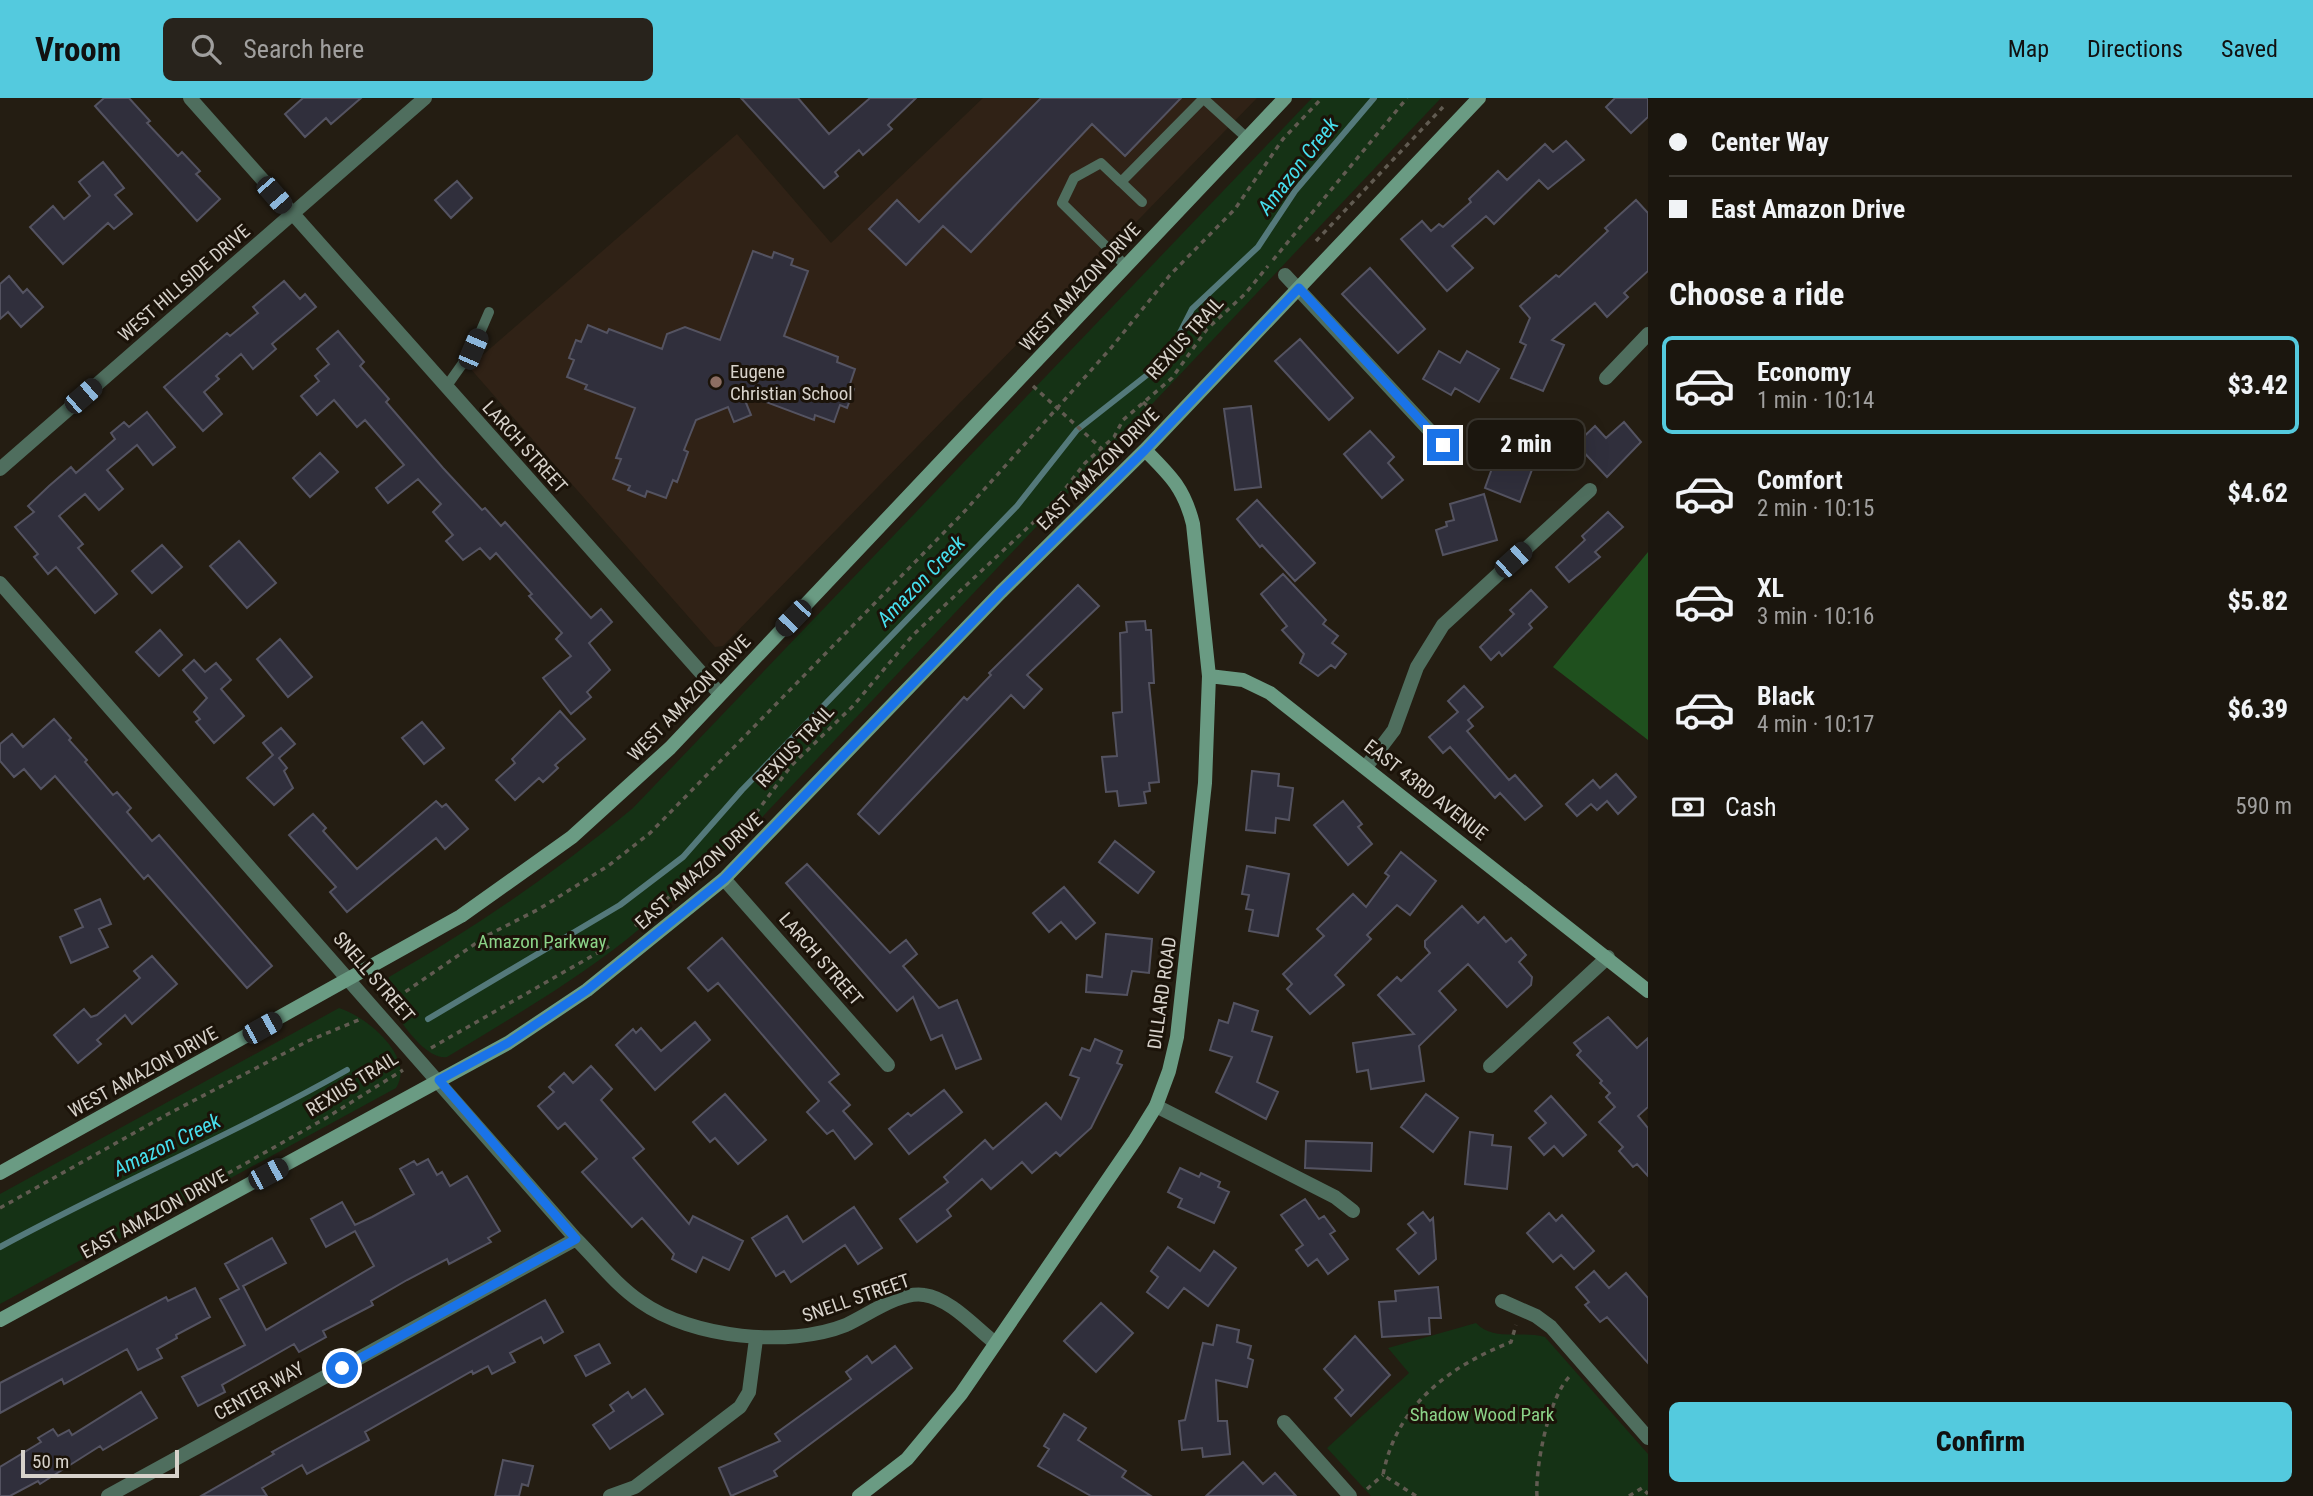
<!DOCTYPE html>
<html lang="en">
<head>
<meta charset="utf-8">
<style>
  body { margin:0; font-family:"Roboto Condensed",sans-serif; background:#28231c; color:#f1f3f6; height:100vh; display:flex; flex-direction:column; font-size:26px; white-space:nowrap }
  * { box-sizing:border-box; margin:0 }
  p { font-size:23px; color:#a09f9e }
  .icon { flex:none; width:38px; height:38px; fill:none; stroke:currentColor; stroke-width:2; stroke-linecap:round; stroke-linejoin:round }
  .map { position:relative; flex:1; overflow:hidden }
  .sheet { display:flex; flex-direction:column; background:#1b160e; width:665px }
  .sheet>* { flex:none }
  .guide { display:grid; align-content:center; height:154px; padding:0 21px; background:#1b160e }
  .scale { position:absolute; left:21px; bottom:18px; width:158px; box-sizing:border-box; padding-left:7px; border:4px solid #d7d2cb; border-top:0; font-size:19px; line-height:24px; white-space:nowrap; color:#d7d2cb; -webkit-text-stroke:5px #1b1309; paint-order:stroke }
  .end { position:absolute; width:32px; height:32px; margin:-16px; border:9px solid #1a73e8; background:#fff; box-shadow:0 0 0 4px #fff }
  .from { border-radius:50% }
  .bubble { position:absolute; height:49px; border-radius:10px; background:#1b160e; box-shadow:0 7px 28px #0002,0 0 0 2px #39352e; font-size:23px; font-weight:800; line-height:49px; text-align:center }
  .car { position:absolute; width:21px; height:42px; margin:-21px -10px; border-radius:9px; box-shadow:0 0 5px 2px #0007; background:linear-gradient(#222 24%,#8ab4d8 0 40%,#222 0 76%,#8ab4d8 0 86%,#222 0) }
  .guide b { display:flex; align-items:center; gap:24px; height:66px; font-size:26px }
  .guide b+b { border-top:2px solid #39352e }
  .guide i { width:18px; height:18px; background:#f1f3f6 }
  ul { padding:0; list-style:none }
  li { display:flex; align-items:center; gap:21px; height:98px; margin:0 14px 10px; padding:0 7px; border:4px solid transparent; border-radius:10px }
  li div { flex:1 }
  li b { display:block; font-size:26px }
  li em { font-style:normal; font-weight:800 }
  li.active { border-color:#54cade }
  li>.icon { width:63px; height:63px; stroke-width:1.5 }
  h2 { padding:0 21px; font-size:32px; line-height:84px }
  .pay { display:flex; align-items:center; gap:18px; height:77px; padding:0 21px; font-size:26px }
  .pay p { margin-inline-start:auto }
  .action { display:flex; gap:14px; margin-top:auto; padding:14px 21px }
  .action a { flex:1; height:80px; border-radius:10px; background:#54cade; color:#111; font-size:28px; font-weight:800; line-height:80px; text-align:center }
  header { display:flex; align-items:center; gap:42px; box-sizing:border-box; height:98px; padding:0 35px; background:#54cade; color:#111 }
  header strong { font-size:33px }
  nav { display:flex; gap:38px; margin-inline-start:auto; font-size:24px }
  .search { width:490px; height:63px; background:#28231c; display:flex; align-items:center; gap:18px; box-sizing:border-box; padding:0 24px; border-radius:10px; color:#a09f9e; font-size:26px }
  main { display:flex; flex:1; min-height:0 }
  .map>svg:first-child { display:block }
</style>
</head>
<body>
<header>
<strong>Vroom</strong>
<div class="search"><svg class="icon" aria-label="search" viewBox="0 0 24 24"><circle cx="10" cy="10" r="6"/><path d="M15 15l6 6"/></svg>Search here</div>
<nav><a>Map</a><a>Directions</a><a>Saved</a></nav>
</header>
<main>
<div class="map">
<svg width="1648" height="1398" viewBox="0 0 1648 1398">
  <rect width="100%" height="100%" fill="#241d12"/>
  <path fill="#302216" d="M983,0H1257L723,548L715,549L469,269L737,36L831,145Z"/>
  <path fill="#153215" d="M1312,0H1441L750,732C709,769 669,807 626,842C570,886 508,922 447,959C424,963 394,915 384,896L389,879C479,827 553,776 633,710Z
    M339,910C366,918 416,959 396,990L0,1206V1096Z
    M1476,1225C1494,1244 1522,1232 1545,1239L1648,1356V1398H1371L1327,1350L1409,1275L1388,1250Z"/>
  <path fill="#1f501e" d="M1648,454V642L1553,569Z"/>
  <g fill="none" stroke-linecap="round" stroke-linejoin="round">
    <path stroke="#54797b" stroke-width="6" d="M428,921L620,807L683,759L742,692L1017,408L1077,332L1166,262L1192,211L1258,149L1295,93L1374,0
      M0,1149C114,1087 234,1036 347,972"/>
  </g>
  <path fill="#302f3c" stroke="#545361" stroke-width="2" d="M104,0H129L150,23L147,25L178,58L182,54L200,73L196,76L220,101L197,123L95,8Z
    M303,0H361L331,26L326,20L305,39L285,16Z
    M741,0H798L829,36L870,0H916L888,27L892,31L863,57L859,52L835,74L838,78L824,90Z
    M1041,0H1181L1125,58L1092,26L971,154L943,128L906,167L869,131L897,102L919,124Z
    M1615,0H1648V19L1631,35L1606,9Z
    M1566,43L1584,62L1548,91L1539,82L1494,126L1486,118L1452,148L1473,170L1447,193L1401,141L1422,123L1431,133L1439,126L1443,129L1471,104L1469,101L1498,73L1507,82L1545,46L1553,54Z
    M103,64L124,90L115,97L132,116L114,131L108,125L63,166L30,129L53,108L64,121L90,98L79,84Z
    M457,83L472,100L451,120L435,102Z
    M1636,102L1648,115V173L1624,195L1628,199L1607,219L1595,205L1552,242L1564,247L1543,293L1511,280L1526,247L1520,244L1530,220L1520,208L1556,177L1559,179L1608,133L1605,130Z
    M753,153L772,160L774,154L793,161L791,167L808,173L784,238L838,259L837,264L855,271L849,289L854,291L847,310L840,307L834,324L815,317L814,322L742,295L751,317L734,324L728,309L696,322L684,352L688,354L677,384L673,382L666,400L647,393L645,399L628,392L630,388L613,381L621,361L616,360L635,310L585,291L587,287L567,279L574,262L569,260L576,242L581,244L588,227L607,235L609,231L662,251L667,236L685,229L720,242Z
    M1370,170L1425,231L1398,255L1342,196Z
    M9,178L23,195L27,191L43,209L21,229L8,214L0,221V186Z
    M284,183L300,201L305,196L316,209L272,246L276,251L253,271L241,256L216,278L219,281L204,294L222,316L203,333L164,289L227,235L230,238L258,215L253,209Z
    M338,233L364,264L360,268L389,301L386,304L443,370L482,412L485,410L501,428L505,424L591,520L601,511L612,524L589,545L610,572L587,594L591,599L571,616L543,580L571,558L556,541L562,535L529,498L532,496L496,455L490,461L480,450L463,462L446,443L453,437L433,414L441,406L418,381L388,405L376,390L404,367L365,322L357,329L334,302L317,317L301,298L319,283L315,278L329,266L317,251Z
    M1300,241L1353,300L1329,322L1275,263Z
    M1439,253L1460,265L1467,253L1499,271L1479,304L1455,290L1451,297L1423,281Z
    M1251,308L1261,389L1235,392L1224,311Z
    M147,314L175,349L153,367L137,347L107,372L123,391L99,412L85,396L59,418L83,446L78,450L117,496L95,515L56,469L48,476L34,459L38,456L15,429L34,414L28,408L49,388L71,369L76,375L115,341L111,335L124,324L129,329Z
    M1624,324L1641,344L1607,379L1576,346L1595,328L1606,340Z
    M1370,333L1394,359L1388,365L1403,382L1382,400L1344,356Z
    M1517,333L1543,342L1520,404L1485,390L1495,362L1505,366Z
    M320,355L338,374L310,399L293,380Z
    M1484,396L1497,442L1443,457L1436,432L1447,428L1446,424L1454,422L1450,406Z
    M1257,402L1315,465L1295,483L1262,447L1260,449L1237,421Z
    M1608,414L1623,429L1595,454L1600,459L1569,484L1556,469L1585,442L1582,438Z
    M239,443L276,485L247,510L210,468Z
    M162,447L182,469L152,495L132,473Z
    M1283,476L1326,522L1323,526L1338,538L1332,545L1346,556L1335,570L1331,567L1318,578L1300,565L1304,556L1282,532L1287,528L1261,496Z
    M1078,487L1099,508L1027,577L1042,591L1024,610L1011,597L879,736L858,716L964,599L967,602L991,577L989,575Z
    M1531,492L1547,509L1529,526L1532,530L1502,558L1499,554L1491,562L1480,549L1514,516L1510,512Z
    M1145,523L1146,532H1151L1154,585H1149L1159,684L1149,685L1150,693L1144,694L1146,705L1119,708L1117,693L1106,694L1102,659L1117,658L1113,615L1122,614L1120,535L1127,534L1126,524Z
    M160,532L182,557L159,578L136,554Z
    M280,541L312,579L288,599L257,561Z
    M194,562L205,574L216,565L231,582L221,591L244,618L214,645L196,624L200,621L194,614L207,600L183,572Z
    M1464,588L1483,609L1468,622L1473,628L1467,633L1509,682L1515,677L1542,708L1525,722L1500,695L1495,700L1450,649L1443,655L1429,639L1458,614L1448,603Z
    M560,613L585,641L555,667L558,670L543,684L539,680L515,702L496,682L515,665L512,661Z
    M54,621L71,640L69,642L87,662L85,664L113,697L117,694L131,710L127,714L152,743L159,737L272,868L247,890L148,777L144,781L55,678L41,691L24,671L14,679L0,663V646L12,636L23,649Z
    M422,624L444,650L424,666L402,640Z
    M281,630L295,646L279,660L287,670L284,673L293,690L274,707L247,680L273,657L263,645Z
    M1252,673L1279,676L1278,688L1293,690L1289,722L1276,720L1275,735L1246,732Z
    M1616,676L1636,699L1618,716L1607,703L1597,712L1591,706L1577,718L1566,706L1593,682L1600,690Z
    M436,703L442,709L446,706L468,731L445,751L436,740L347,814L330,794L336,789L289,737L313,716L326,730L323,733L357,771Z
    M1343,703L1362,726L1358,729L1372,746L1348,767L1314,727Z
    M1115,743L1154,774L1138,795L1099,764Z
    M1401,754L1436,783L1410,817L1397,807L1367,837L1371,841L1335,877L1344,887L1310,916L1287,891L1292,886L1283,876L1324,838L1317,831L1353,796L1366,809L1389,778L1385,775Z
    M807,766L890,855L906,842L917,856L903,868L939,910L957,902L981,961L956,971L942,937L931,942L913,899L897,913L786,785Z
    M1247,768L1289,776L1278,838L1249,833L1253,812L1246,811L1249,797L1242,796Z
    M1064,789L1095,825L1076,841L1061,824L1049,834L1033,815Z
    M100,801L111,826L99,831L108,849L71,865L60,839L83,829L75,812Z
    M1462,808L1478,825L1484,819L1506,844L1511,840L1526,857L1519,864L1532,879L1531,887L1507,909L1468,866L1439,893L1456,912L1419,948L1424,983L1371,991L1368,972L1357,974L1353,945L1414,936L1378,897L1397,879L1401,883L1430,855L1425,849V843Z
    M1106,836L1152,841L1149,875L1132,873L1127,897L1086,894L1087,877L1102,879Z
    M722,840L839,976L829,984L850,1007L843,1013L872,1046L855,1061L833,1032L827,1036L807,1014L819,1003L718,885L708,893L688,870Z
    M152,858L177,886L132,926L125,917L97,942L101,946L78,965L54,937L84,911L91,919L97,917L140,880L134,873Z
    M1234,905L1258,913L1252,933L1272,939L1257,984L1278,994L1266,1021L1216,994L1232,959L1210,952L1219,922L1228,925Z
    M1608,919L1637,950L1648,940V1009L1638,1018L1648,1030V1078L1637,1066L1633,1069L1619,1053L1623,1049L1599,1024L1615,1009L1606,999L1610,995L1600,985L1602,983L1577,957L1581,953L1574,945Z
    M695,924L710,942L655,992L616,947L633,931L636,935L641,930L661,953Z
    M1095,941L1122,953L1117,965L1122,967L1091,1030L1060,1058L1056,1054L1032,1075L1022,1064L991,1091L982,1081L947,1112L951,1118L917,1144L900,1121L948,1084L944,1079L985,1042L993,1051L1046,1005L1061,1021L1079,980L1070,977L1082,950L1090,953Z
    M591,968L612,991L601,1002L644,1051L633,1060L689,1126L693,1118L743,1143L729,1172L703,1159L696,1174L672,1161L674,1156L642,1120L632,1129L582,1074L597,1061L565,1025L558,1031L538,1008L554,994L549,989L564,975L573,985Z
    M944,992L962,1014L909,1056L889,1031L908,1015L911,1018Z
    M725,996L766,1042L738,1066L715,1040L710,1044L693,1024Z
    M1426,996L1458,1020L1433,1054L1401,1029Z
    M1551,998L1586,1037L1563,1058L1554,1048L1544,1057L1529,1040L1546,1025L1535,1013Z
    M1470,1034L1493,1037L1492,1047L1511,1049L1507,1091L1465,1086Z
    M1306,1043L1372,1045L1371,1073L1305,1070Z
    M428,1061L437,1077L442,1074L450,1088L467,1078L500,1133L488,1140L491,1144L449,1166L447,1161L407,1182L371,1203L373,1207L323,1233L326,1239L299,1254L294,1246L222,1287L225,1294L198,1308L182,1279L245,1247L220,1201L239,1191L225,1166L272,1140L286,1165L243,1188L266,1232L374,1168L355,1133L326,1149L311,1121L342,1104L355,1127L372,1119L414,1096L400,1071L414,1063L417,1067Z
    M1180,1070L1199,1079L1201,1075L1220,1084L1218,1089L1229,1094L1214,1125L1178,1109L1182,1101L1168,1094Z
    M1305,1101L1319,1121L1324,1118L1335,1133L1330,1136L1348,1161L1328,1176L1317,1161L1308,1168L1296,1152L1303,1147L1281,1117Z
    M854,1109L882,1150L858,1166L845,1147L791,1184L784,1173L776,1178L752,1140L787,1118L803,1144Z
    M1423,1114L1430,1123L1433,1120L1436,1161L1419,1176L1397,1151L1416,1135L1408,1126Z
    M1549,1115L1556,1123L1562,1117L1594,1153L1574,1171L1561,1157L1553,1164L1527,1135Z
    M1168,1149L1200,1173L1214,1153L1236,1170L1208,1208L1184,1190L1168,1210L1147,1194L1158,1179L1151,1173Z
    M1594,1173L1609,1190L1626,1175L1648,1200V1265L1607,1219L1600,1224L1585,1207L1589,1204L1576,1189Z
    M1438,1189L1441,1220H1429L1430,1236L1382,1239L1379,1204L1396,1203L1395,1193Z
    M195,1190L210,1219L176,1237L177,1240L157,1251L162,1260L138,1272L127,1251L64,1286L62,1281L0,1315V1285L166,1199L168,1203Z
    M545,1202L563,1234L544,1245L541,1239L510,1255L515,1264L492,1276L488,1268L473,1276L472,1273L365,1334L369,1342L307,1376L302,1367L262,1390L267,1398H201L274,1356L272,1354Z
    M1101,1205L1133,1235L1096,1274L1064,1243Z
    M1217,1227L1239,1232L1237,1244L1251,1248L1248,1260L1253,1262L1247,1289L1216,1282L1218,1323H1227L1230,1356L1203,1359L1202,1350L1182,1352L1179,1323L1185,1322L1203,1245L1213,1247Z
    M1355,1238L1390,1277L1351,1318L1335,1300L1343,1292L1324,1271Z
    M599,1246L610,1265L586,1278L575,1258Z
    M895,1248L912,1270L774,1373L777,1378L731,1398L719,1370L780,1343L775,1336L851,1281L846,1274L867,1258L872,1265Z
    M645,1291L663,1316L610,1351L593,1327L614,1313L610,1307L628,1294L632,1300Z
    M141,1294L157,1320L103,1352L100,1348L40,1386L38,1383L10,1398H0V1369L41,1344L38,1340L53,1331L58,1338L69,1332L72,1337Z
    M1064,1316L1086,1330L1078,1342L1126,1373L1122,1379L1151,1398H1091L1038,1368L1049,1351L1044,1348Z
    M503,1362L533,1368L528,1388L522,1386L519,1398H495Z
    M1243,1364L1263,1386L1275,1375L1296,1398H1206Z"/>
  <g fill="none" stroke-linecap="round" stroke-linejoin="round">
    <path stroke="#615b51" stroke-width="3.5" stroke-dasharray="5 5" stroke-linecap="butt" d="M1316,143L1443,9
      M1273,162L1407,0
      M1033,288L1102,351
      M1143,304L1157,317
      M738,739L791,668L853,608L913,537L1054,405L1085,365L1114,339L1123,322L1172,280L1207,231L1245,196L1268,168
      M635,828L733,744
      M389,905L488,837L539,811L608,768L650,735L963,415L1111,250L1170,177L1235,111L1283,41L1322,0
      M431,950L613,846
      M202,1090L326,1020L403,972
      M0,1110L168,1016L308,943L361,921
      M1367,1391L1383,1377
      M1416,1398L1383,1377C1396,1307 1450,1268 1511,1244L1516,1227
      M1537,1398C1535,1369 1549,1297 1571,1277
      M1629,1398L1642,1390L1648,1396"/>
    <path stroke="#4f6e5e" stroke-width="10" d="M1203,0L1247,40
      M1121,84L1142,104
      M1126,168L1062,105L1074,80L1101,65L1121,84L1202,2
      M446,289L473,251L489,214"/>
    <path stroke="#4f6e5e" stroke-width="14" d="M190,0L720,596
      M1285,177L1443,347
      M1606,280L1648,236
      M0,371L425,0
      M0,485L576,1141C597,1162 616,1187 641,1204C692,1240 789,1250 846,1227C868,1217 900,1193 924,1197C949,1200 975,1229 994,1244
      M1366,669L1394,632L1417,569L1443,527L1590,392
      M724,781L888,967
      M1490,968L1608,859
      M1156,1008L1335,1099L1353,1113
      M1502,1203L1536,1218L1551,1229L1648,1340
      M1284,1324L1350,1398
      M108,1398L576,1141
      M610,1398L635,1389L740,1309L749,1294L756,1241"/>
    <path stroke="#6a9b83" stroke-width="14" d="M1209,578L1243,582L1270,595L1648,893
      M0,1075L461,818L572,739L670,650L1285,0
      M0,1222L508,945L587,892L724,781L1001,494L1145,352L1479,0
      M859,1398L907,1361L961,1296L1135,1042L1156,1008L1169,973L1177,939L1205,685L1209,578L1193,426C1184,390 1170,377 1145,352"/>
  </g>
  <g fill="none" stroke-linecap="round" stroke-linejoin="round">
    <path stroke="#1a73e8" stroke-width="9" d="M342,1270L576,1141L439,982L508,945L587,892L724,781L1001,494L1145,352L1299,190L1443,347"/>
  </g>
  <circle fill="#8d6e63" stroke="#1b1309" stroke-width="2.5" cx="716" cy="284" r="7"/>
  <g text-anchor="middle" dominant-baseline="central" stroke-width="6" stroke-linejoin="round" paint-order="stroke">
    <g font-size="19" fill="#d7d2cb" stroke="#1b1309">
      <text transform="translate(184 185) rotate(-41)">WEST HILLSIDE DRIVE</text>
      <text transform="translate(1080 189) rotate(-47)">WEST AMAZON DRIVE</text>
      <text transform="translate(1185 240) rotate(-48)">REXIUS TRAIL</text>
      <text transform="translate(525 349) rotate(48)">LARCH STREET</text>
      <text transform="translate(1098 371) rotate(-45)">EAST AMAZON DRIVE</text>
      <text transform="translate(689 600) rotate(-46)">WEST AMAZON DRIVE</text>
      <text transform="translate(795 648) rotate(-47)">REXIUS TRAIL</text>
      <text transform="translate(1426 692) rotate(38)">EAST 43RD AVENUE</text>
      <text transform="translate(699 773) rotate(-42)">EAST AMAZON DRIVE</text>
      <text transform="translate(821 861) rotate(49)">LARCH STREET</text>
      <text transform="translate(374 879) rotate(49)">SNELL STREET</text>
      <text transform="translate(1162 895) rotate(-82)">DILLARD ROAD</text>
      <text transform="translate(143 974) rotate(-29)">WEST AMAZON DRIVE</text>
      <text transform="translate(352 986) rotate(-32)">REXIUS TRAIL</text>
      <text transform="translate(154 1116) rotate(-29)">EAST AMAZON DRIVE</text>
      <text transform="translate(856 1200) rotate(-19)">SNELL STREET</text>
      <text transform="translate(259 1293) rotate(-29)">CENTER WAY</text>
    </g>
    <g font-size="19" fill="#d7d2cb" stroke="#1b1309" text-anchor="start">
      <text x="730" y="273">Eugene<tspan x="730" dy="22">Christian School</tspan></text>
    </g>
    <g font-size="19" fill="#8bd388" stroke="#1b1309">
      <text x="542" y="843">Amazon Parkway</text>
      <text x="1482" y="1316">Shadow Wood Park</text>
    </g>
    <g font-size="21" font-style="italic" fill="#47dfee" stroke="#1b1309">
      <text transform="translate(1298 68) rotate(-52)">Amazon Creek</text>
      <text transform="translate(921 483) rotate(-46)">Amazon Creek</text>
      <text transform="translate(167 1047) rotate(-26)">Amazon Creek</text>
    </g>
  </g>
</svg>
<div class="scale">50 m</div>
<i class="end from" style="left:342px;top:1270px"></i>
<i class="end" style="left:1443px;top:347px"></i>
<div class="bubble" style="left:1468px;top:322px;width:116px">2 min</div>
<i class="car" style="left:274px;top:97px;rotate:139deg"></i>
<i class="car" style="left:473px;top:251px;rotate:23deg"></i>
<i class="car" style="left:83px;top:298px;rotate:49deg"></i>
<i class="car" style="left:1513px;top:462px;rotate:48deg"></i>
<i class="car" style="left:793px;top:520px;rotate:224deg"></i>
<i class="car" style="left:262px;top:930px;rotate:61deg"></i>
<i class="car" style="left:268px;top:1076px;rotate:62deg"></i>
</div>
<section class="sheet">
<div class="guide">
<b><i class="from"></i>Center Way</b>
<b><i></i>East Amazon Drive</b>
</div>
<h2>Choose a ride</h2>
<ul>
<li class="active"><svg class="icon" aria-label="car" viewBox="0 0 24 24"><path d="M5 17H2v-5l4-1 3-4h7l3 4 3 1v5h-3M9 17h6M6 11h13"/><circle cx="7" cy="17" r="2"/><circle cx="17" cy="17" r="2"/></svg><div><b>Economy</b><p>1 min · 10:14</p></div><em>$3.42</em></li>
<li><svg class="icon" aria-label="car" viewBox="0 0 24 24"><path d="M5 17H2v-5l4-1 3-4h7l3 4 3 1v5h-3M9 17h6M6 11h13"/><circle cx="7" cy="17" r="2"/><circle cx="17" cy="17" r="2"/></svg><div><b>Comfort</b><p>2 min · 10:15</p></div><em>$4.62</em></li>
<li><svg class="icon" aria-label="car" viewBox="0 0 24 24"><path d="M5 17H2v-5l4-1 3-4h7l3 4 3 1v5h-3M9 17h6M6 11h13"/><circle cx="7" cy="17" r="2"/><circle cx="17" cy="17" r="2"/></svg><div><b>XL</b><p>3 min · 10:16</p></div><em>$5.82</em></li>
<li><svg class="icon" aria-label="car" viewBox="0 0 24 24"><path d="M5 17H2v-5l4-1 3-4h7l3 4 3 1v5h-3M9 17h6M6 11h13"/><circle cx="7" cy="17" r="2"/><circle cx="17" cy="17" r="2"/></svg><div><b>Black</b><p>4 min · 10:17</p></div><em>$6.39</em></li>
</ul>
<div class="pay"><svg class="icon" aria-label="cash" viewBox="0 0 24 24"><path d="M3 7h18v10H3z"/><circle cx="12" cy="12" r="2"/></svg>Cash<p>590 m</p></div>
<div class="action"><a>Confirm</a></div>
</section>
</main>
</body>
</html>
